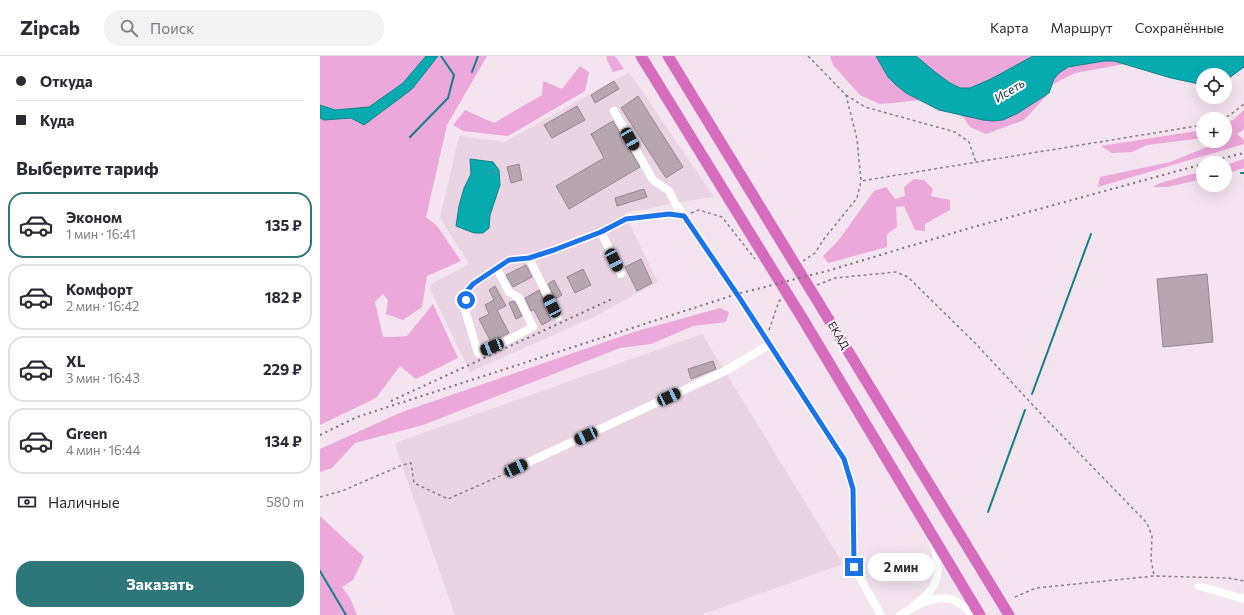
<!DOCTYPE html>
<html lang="ru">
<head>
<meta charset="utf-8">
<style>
  body { margin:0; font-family:Commissioner,sans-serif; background:#f2f2f3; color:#2b2b33; height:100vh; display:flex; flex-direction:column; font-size:15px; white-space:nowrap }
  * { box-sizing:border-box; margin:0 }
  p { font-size:13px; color:#7c7c81 }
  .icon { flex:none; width:22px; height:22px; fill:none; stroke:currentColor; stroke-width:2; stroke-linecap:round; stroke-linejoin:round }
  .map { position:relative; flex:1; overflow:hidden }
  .drawer { display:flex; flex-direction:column; background:#fff; width:320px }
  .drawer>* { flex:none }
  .guide { display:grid; align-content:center; height:88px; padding:0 16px; background:#fff }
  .fabs { position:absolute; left:876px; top:12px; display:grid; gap:8px }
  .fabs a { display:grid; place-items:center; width:36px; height:36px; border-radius:50%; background:#fff; box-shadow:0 4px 16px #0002; font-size:20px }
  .end { position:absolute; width:18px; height:18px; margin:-9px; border:5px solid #1a73e8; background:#fff; box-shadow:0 0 0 2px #fff }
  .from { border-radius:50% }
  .bubble { position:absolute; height:28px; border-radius:14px; background:#fff; box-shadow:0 4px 16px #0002; font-size:13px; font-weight:700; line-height:28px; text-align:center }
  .car { position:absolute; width:12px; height:24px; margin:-12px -6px; border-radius:5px; box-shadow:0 0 3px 1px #0007; background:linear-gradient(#222 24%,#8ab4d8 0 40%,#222 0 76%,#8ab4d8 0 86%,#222 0) }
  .guide b { display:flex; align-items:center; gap:14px; height:38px; font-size:15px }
  .guide b+b { border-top:1px solid #e1e1e2 }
  .guide i { width:10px; height:10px; background:#2b2b33 }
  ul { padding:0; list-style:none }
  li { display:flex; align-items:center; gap:12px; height:66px; margin:0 8px 6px; padding:0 8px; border:2px solid #e1e1e2; border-radius:16px }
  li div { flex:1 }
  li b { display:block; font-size:15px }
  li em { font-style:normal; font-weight:700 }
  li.selected { border-color:#2d7679 }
  li>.icon { width:36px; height:36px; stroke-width:1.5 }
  h2 { padding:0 16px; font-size:18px; line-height:48px }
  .pay { display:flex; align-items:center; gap:10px; height:44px; padding:0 16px; font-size:15px }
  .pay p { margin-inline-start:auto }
  .primary-button { display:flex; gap:8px; margin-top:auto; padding:8px 16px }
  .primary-button a { flex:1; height:46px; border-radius:16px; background:#2d7679; color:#fff; font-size:16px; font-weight:700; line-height:46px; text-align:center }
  header { display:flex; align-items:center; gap:24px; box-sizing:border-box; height:56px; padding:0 20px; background:#fff; border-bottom:1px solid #e1e1e2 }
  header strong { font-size:19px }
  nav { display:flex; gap:22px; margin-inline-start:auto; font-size:14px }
  .search { width:280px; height:36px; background:#f2f2f3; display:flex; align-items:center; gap:10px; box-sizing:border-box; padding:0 14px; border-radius:16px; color:#7c7c81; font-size:15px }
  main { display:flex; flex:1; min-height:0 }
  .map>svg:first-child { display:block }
</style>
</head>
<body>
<header>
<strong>Zipcab</strong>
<div class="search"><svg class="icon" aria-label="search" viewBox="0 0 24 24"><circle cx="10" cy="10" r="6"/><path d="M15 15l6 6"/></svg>Поиск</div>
<nav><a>Карта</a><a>Маршрут</a><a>Сохранённые</a></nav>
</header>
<main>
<section class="drawer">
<div class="guide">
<b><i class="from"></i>Откуда</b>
<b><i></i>Куда</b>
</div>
<h2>Выберите тариф</h2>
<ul>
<li class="selected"><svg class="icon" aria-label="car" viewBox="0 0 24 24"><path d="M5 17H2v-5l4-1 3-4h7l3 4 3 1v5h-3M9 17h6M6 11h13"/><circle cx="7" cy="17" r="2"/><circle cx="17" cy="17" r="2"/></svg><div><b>Эконом</b><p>1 мин · 16:41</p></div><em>135 ₽</em></li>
<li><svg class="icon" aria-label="car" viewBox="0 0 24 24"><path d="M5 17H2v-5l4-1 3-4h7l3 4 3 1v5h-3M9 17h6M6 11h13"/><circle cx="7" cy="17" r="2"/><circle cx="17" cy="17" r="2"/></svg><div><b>Комфорт</b><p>2 мин · 16:42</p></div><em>182 ₽</em></li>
<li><svg class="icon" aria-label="car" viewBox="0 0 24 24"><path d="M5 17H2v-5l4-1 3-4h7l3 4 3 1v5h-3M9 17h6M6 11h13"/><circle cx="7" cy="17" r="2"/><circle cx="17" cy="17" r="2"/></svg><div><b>XL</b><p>3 мин · 16:43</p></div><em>229 ₽</em></li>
<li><svg class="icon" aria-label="car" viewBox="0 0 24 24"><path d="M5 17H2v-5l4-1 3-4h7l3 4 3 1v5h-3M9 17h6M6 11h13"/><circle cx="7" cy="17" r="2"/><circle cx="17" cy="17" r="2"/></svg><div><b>Green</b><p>4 мин · 16:44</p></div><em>134 ₽</em></li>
</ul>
<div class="pay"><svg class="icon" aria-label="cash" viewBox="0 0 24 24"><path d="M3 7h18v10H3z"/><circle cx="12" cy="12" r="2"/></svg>Наличные<p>580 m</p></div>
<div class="primary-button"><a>Заказать</a></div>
</section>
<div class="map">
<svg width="924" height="559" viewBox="0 0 924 559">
  <rect width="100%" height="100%" fill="#f3e4ef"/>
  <path fill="#ead4e3" d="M309,16L394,141L355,147L304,157L338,226L274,261L150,316L110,233L111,228L149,208L120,162L139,80L185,86Z
    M382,278L523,508L381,559H135L82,409L75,387Z"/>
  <path fill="#eca7db" d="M0,0H106L83,27L49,51L15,54L0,49Z
    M118,0H167L127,69L106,161L117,170L141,205L107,220L102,251L83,264L66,258L68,244L63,238L55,246L63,281H75L87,280L113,248L138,302L96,323L80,310L56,342L0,369V62L4,64L31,62L92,33Z
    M287,0H295L304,13L293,16L287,4Z
    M510,0H556L568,21L586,37L602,44L560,48L540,39L513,9Z
    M596,0H713C697,9 658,35 641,32C627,30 607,9 596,0Z
    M784,5H794L805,8L755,17L733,28C736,7 768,8 784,5Z
    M260,10L269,16L265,35L188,80L143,75L133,69L145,54L174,67L222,39L223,25L242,33Z
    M729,37L704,64L666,78L650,71L642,59L648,60L717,45Z
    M924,54V73L917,78L924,84V88L778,131L780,121L850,106L897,87L896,85H905V66L913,64Z
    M883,74V82L827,89L812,96L792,97L781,90Z
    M924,103V112L905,118V109Z
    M883,115V123L847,131H833L840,127Z
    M594,123L604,124L613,133L611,140L630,144V154L605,168V175L595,174L584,150L576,151L577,171L567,178V191L508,207L503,200L518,185L554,135L566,131L575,143L585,140L584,131Z
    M400,252L409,256L406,266L373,270L331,288L300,292L103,369L35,387L12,412L0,416V393L82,356L314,276Z
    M0,460L44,501L33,524L22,531L30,542L37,559H0Z"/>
  <path fill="#08abb0" stroke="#118186" d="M106,0H118L92,33L44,69L31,62L4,64L0,62V49L15,54L49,51L83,27Z
    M556,0H596L615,16L630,27L640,32H650L671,23L713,0H924V11L909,22L905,24V19H883V28H879L851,22L794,5H784L748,11L739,17L734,23L729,37L698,57L683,64L673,65L663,64L619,54L586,37L576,29L568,21Z
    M150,103L173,106L179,114L180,129L170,159L169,172L163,177H154L136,170L139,150L144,132L151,118Z"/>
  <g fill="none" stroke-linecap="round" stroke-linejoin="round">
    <path stroke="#118186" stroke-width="2" d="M152,16L158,0
      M90,81L128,42L134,19L121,0
      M921,117H924
      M712,338L771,178
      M668,456L705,354
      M0,515L26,559"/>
  </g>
  <path fill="#b5a6b0" stroke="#958791" d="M294,25L299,33L275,47L271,39Z
    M318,40L363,111L346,122L301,52Z
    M257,50L265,64L232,82L224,69Z
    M293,65L320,111L249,153L236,130L284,102L271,78Z
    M199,108L202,124L191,127L187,111Z
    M324,133L327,141L297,150L295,142Z
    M321,203L332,227L317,235L305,211Z
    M206,209L212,221L193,231L186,219Z
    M263,213L271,229L255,237L247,221Z
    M887,218L893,286L843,291L837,223Z
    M234,224L242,239L235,243L228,228Z
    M175,230L186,250L177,254L189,277L171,286L159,263L169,258L165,249L174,244L169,234Z
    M219,234L227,251L225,252L231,264L222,269L214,254L211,255L205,242Z
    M193,245L195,246L202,260L196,263L189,247Z
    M393,305L396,313L371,323L368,313Z"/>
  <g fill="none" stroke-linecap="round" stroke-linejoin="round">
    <path stroke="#887e85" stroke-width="1.5" stroke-dasharray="3 3" stroke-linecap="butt" d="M488,0L526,39L537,83L541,125L883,69
      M526,39L545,51L635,76L649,86L656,106
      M901,63L910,59L924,48
      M168,117L179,114
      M371,157L379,154L402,161L435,203
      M483,205L495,197L504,183L537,142L541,125
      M497,229L515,222L576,216L588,221L657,289L724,361L827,467L832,480L831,503L834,520
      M449,274L459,245L461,244
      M0,441L22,435L82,409L91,407L94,427L128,443L189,416
      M695,541L716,532L834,520L908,522L924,525"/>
    <path stroke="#fff" stroke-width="8" d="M294,55L333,124L349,135L355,147L364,160
      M281,176L301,218
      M209,202L238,261
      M177,213L189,236L199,242L213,271L186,285L158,297L145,254L147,235L153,228L189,204L209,202L234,194L281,176L306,163L349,158L364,160L417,238L524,403L533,433L534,511L561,559
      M196,412L405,315L450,288
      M879,530L924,543
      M591,552C597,547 605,542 610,535C622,521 617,502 613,486
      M580,559C595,550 613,539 631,543C637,545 649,554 654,559"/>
    <path stroke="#d56cbe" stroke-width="11" d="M321,0L484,265L660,559
      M348,0L689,559"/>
    <path stroke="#786f76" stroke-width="2" stroke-dasharray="2 4" stroke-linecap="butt" d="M885,107L924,97
      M71,345L292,243
      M0,379L37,361L417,238L507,215L650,172L883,108"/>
  </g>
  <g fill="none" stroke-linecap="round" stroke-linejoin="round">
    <path stroke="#1a73e8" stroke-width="5" d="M146,244L147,235L153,228L189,204L209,202L234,194L281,176L306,163L349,158L364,160L417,238L524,403L533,433L534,511"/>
  </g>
  <g text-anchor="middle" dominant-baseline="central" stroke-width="4" stroke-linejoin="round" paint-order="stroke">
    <g font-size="11" fill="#252024" stroke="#fef2fb">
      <text transform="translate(519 279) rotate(59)">ЕКАД</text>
    </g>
    <g font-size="12" font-style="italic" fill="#024143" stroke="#fef2fb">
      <text transform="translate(689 34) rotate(-32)">Исеть</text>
    </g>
  </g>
</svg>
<div class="fabs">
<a><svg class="icon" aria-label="locate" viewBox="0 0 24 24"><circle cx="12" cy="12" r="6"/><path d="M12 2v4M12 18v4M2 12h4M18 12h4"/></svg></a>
<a>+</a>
<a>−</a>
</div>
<i class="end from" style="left:146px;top:244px"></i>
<i class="end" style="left:534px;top:511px"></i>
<div class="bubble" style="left:548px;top:497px;width:66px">2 мин</div>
<i class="car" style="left:310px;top:83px;rotate:150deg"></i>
<i class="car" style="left:294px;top:204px;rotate:154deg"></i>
<i class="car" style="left:232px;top:250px;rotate:334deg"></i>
<i class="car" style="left:172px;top:291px;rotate:248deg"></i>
<i class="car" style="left:349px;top:341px;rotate:65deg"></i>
<i class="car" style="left:266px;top:380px;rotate:245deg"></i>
<i class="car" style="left:196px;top:412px;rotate:65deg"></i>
</div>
</main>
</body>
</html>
